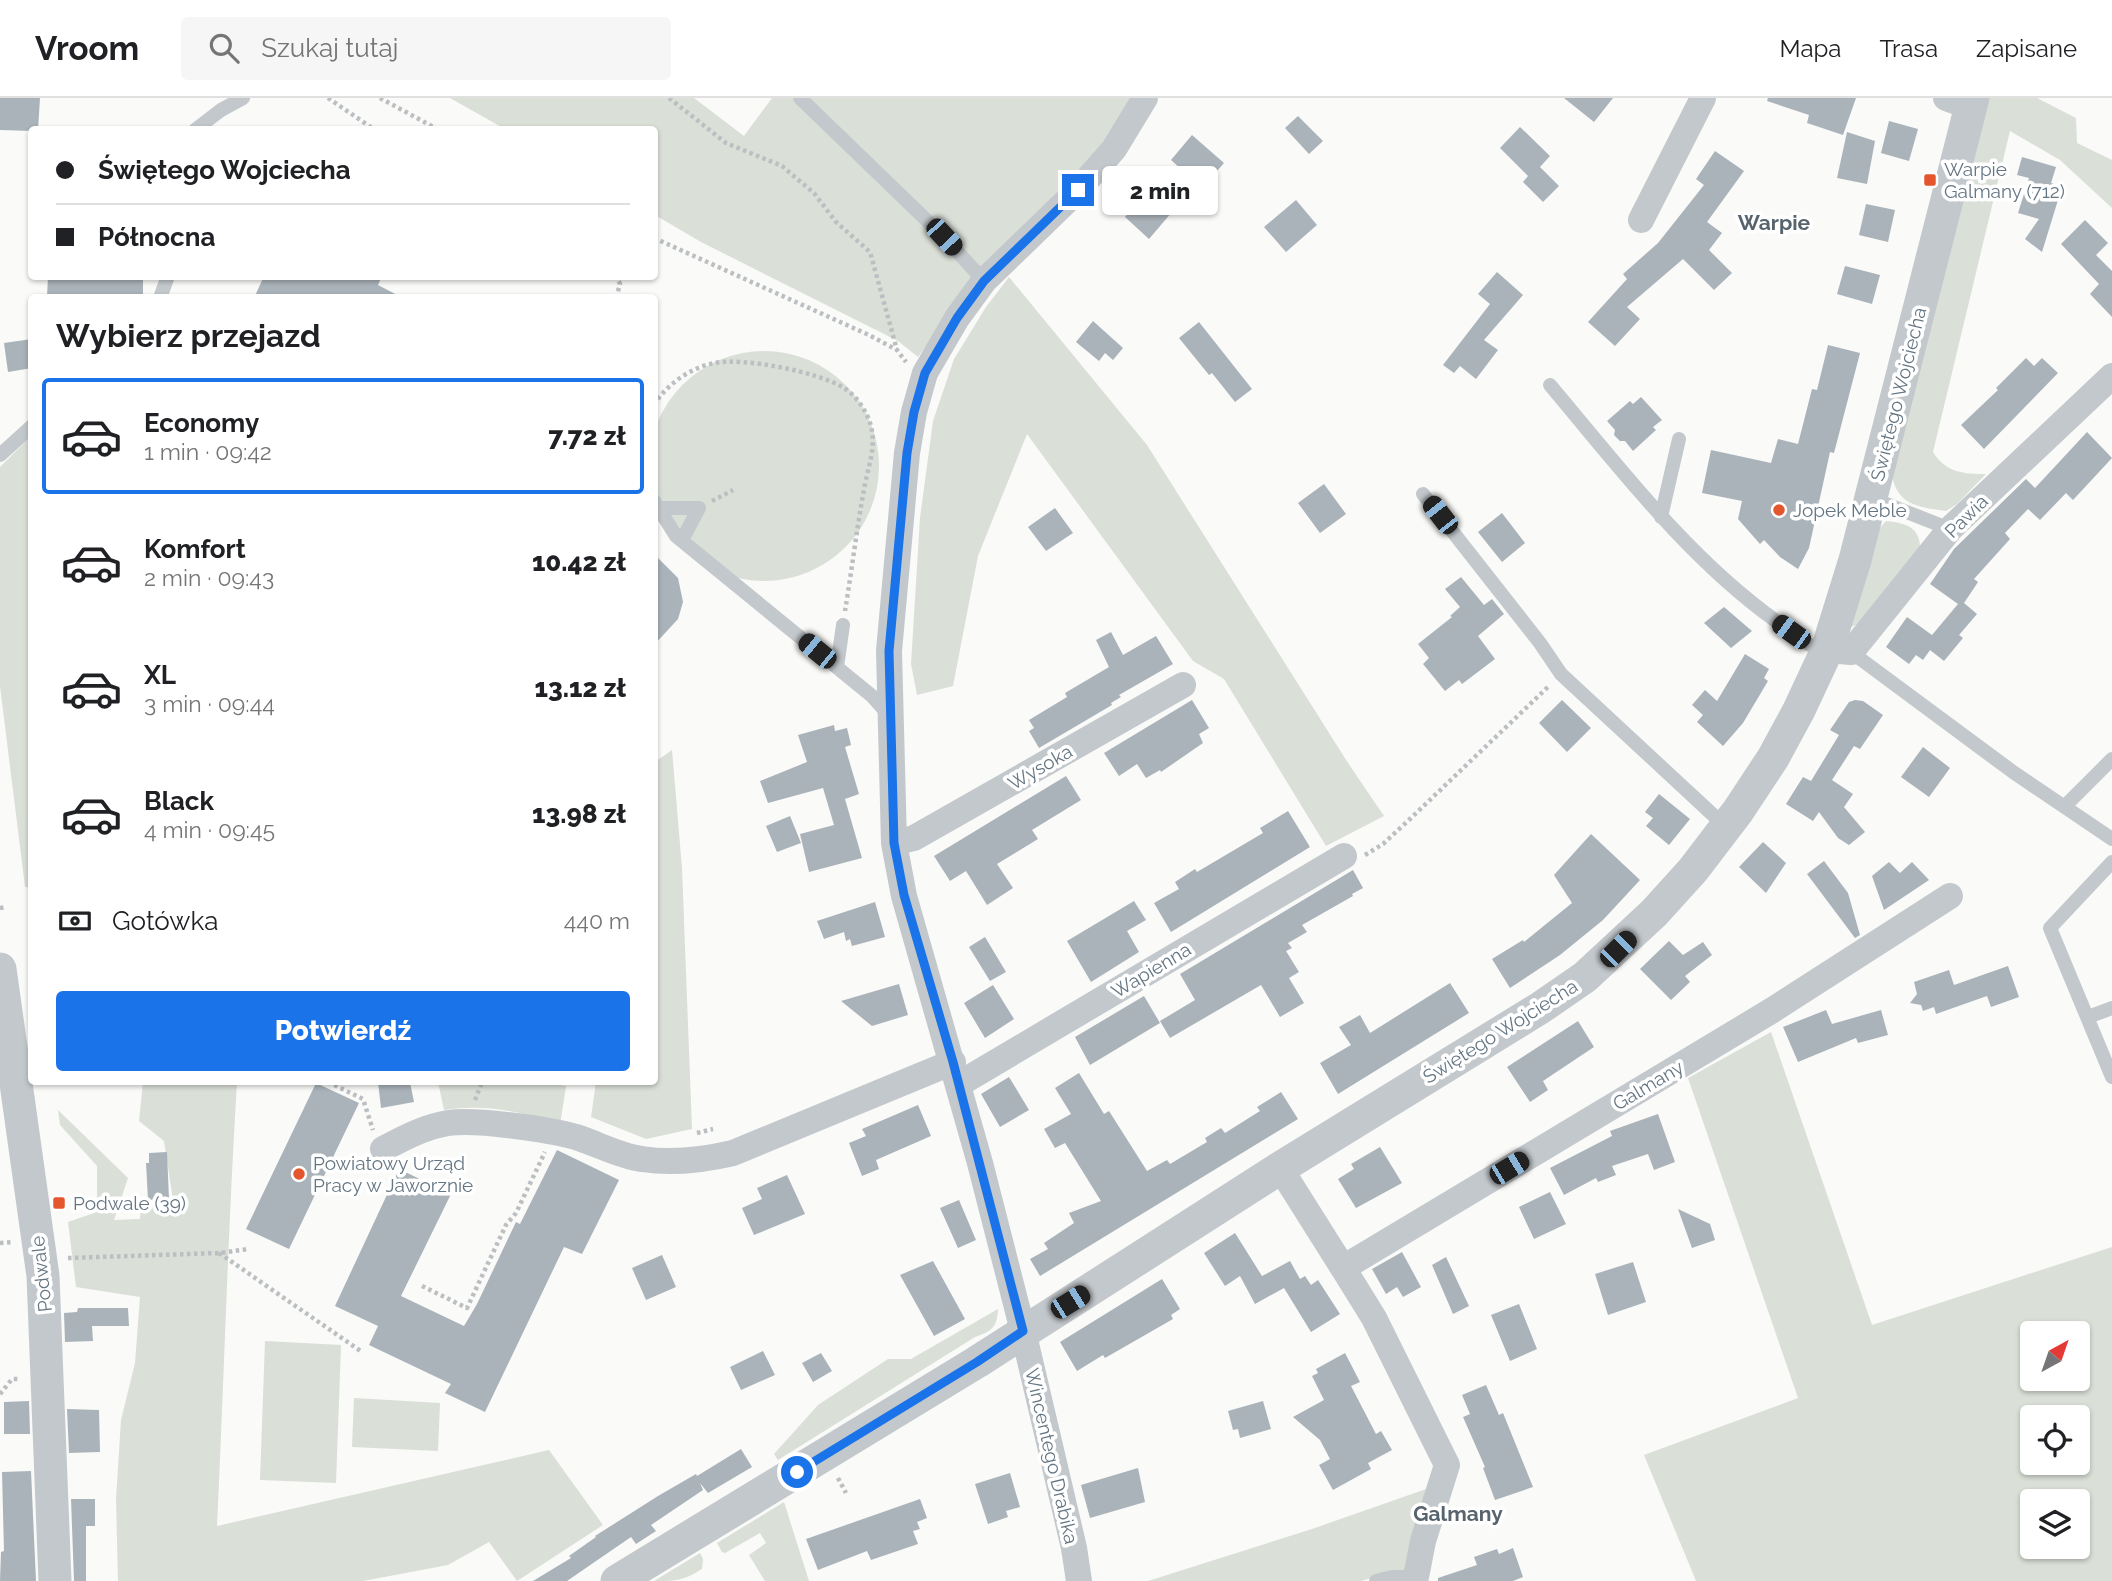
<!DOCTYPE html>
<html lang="pl">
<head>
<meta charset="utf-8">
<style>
  body { margin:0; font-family:Raleway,sans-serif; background:#f6f6f6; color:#202124; height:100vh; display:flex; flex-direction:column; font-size:26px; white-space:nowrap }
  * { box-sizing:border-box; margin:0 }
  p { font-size:23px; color:#757577 }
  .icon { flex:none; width:38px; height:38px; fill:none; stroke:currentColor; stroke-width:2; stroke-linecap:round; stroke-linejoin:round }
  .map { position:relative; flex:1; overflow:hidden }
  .details { position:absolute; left:28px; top:196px; width:630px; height:791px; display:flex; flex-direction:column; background:#fff; border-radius:7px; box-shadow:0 2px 5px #0004 }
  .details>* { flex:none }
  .top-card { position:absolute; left:28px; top:28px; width:630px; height:154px; border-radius:7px; box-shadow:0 2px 5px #0004; display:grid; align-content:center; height:154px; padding:0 28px; background:#fff }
  .needle { width:46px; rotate:40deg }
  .tools { position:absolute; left:2020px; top:1223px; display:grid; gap:14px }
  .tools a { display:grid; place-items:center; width:70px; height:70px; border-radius:7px; background:#fff; box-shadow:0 2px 5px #0004; font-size:35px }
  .end { position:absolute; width:32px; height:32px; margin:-16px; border:9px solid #1a73e8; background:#fff; box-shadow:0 0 0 4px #fff }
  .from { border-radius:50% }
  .bubble { position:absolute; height:49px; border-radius:7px; background:#fff; box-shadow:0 2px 5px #0004; font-size:23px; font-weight:800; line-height:49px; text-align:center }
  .car { position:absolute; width:21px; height:42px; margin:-21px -10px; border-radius:9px; box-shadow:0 0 5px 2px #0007; background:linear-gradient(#222 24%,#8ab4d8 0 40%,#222 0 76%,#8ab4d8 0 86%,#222 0) }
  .top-card b { display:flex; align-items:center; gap:24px; height:66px; font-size:26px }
  .top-card b+b { border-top:2px solid #e0e0e0 }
  .top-card i { width:18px; height:18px; background:#202124 }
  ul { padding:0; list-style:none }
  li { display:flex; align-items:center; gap:21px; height:116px; margin:0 14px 10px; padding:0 14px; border:4px solid transparent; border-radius:7px }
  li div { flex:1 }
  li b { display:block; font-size:26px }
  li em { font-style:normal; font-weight:800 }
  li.on { border-color:#1a73e8 }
  li>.icon { width:63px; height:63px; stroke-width:1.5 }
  h2 { padding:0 28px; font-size:32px; line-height:84px }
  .pay { display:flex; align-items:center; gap:18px; height:77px; padding:0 28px; font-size:26px }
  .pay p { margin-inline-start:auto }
  .cta { display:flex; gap:14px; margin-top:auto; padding:14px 28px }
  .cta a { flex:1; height:80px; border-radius:7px; background:#1a73e8; color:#fff; font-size:28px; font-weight:800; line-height:80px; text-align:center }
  header { display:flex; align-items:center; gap:42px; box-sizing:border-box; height:98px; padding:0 35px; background:#fff; border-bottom:2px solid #e0e0e0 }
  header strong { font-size:33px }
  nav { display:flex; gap:38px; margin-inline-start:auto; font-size:24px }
  .search { width:490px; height:63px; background:#f6f6f6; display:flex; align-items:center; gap:18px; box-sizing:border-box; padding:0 24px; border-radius:7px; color:#757577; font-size:26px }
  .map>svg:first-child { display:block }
</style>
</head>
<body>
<header>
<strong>Vroom</strong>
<div class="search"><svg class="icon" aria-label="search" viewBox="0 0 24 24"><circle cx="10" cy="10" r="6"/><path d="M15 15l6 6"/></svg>Szukaj tutaj</div>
<nav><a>Mapa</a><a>Trasa</a><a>Zapisane</a></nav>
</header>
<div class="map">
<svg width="2112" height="1483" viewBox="0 0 2112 1483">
  <rect width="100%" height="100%" fill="#fafaf8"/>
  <path fill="#dadfd7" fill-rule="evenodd" d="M450,0H694L744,38L772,0H1136L1102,57L969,190L918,259L898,243L701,144L655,117L654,32L505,31Z
    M1987,0H2037L2076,20L2077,45L2112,62V110L2060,62L2010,33L1933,354C1946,375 1964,376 1986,376L1957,406L1946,413C1915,409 1895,406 1891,371Z
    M1009,179L1147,347L1348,665L1384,718L1326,748L1224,581L1193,563L1027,336L978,458L953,588L917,597L911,566L920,420L933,323L954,261L986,209Z
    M649 368a115 115 0 1 1 230 0a115 115 0 1 1-230 0Z
    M31,338V790L25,789L0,588V369Z
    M1886,423C1904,425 1919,428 1920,448L1856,527L1851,529L1877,433Z
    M672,652L682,770L692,1031L646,1041L591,1019L596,984H654L655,664Z
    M1771,934L1872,1227L2112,1149V1483H1696L1644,1357L1798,1300L1688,980ZM2032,1236H2077V1281H2032ZM2032,1320H2077V1365H2032ZM2032,1404H2077V1449H2032Z
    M143,984H237C228,1132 224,1280 217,1428L549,1352L603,1427L517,1483L489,1444L448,1467L363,1483H118L116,1401L121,1322L135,1265L140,1199L76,1189L68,1124L97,1114V1068L60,1027L58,1012L128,1080L114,1122L140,1121L141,1108L173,1102L164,1043L139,1023Z
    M438,984H540L566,988L560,1027C520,1013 486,1006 444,1012Z
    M998,1211C997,1231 991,1233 975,1239L778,1362L774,1356L818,1307L888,1261H911Z
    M265,1243L341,1247L336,1385L260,1382Z
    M354,1300L440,1305L438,1353L352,1349Z
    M1429,1390L1408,1474H1392L1361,1483H1148L1312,1431Z
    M784,1404L809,1483H765L749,1457L766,1445L760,1435L725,1455L722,1454L717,1445Z
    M700,1455L703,1461L702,1471C683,1483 676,1483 654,1483Z"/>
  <path fill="#aab3b9" d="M0,0H40L38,32H32V33L0,32Z
    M1564,0H1613L1594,24Z
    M1768,0H1856L1843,37L1807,25L1809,17L1767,3Z
    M1298,18L1323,43L1309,56L1285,30Z
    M1889,23L1918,31L1909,63L1881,55Z
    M1520,29L1550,58L1540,69L1559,88L1543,104L1523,84L1528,78L1500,50Z
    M1847,34L1875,43L1867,86L1837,80Z
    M1192,37L1224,65L1202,90L1171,62Z
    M1715,53L1744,73L1707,124L1722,135L1709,152L1732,175L1714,192L1683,161L1627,209L1640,221L1615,248L1588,224L1627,181L1623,176L1658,145L1704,87L1696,81Z
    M2022,59L2056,69L2051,85L2062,89L2042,154L2025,141L2039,121L2018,115L2029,80L2017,77Z
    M1148,92L1172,114L1149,141L1125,119Z
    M1296,102L1317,127L1286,154L1264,129Z
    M1866,106L1895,112L1888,144L1859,137Z
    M2085,122L2108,145L2096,157L2112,173V219L2090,196L2099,186L2061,146Z
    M1845,168L1880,177L1872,206L1837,196Z
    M1497,174L1523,197L1484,242L1498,252L1476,281L1460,268L1454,275L1443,267L1490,206L1478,196Z
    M48,178H143V200L47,199Z
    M264,178H382L378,187L403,200H254Z
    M1093,223L1123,250L1113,262L1105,255L1099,263L1076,244Z
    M1199,224L1252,291L1235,304L1212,275L1209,277L1179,240Z
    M32,241V270L8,274L4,245Z
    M1828,247L1860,255L1834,355L1830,354L1809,450L1798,471L1780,459L1764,442L1760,446L1738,421L1742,403L1702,395L1711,352L1771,365L1778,341L1798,346L1812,291L1817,292Z
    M2026,260L2034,268L2042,260L2058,275L1984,351L1961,327L1998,292L1996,290Z
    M1641,299L1662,322L1653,329L1656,332L1633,353L1625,343H1620L1614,337L1615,332L1607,323L1630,303L1633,306Z
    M2087,334L2112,360L2073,402L2066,395L2040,422L2028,411L2005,435L2010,441L1974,481L1978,484L1964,505L1977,516L1959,537L1963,540L1944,563L1930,552L1923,562L1916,557L1909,566L1886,549L1907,519L1932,537L1958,506L1930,486L1954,451L2026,381L2035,390Z
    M1324,386L1346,416L1320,435L1298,405Z
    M1055,410L1073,435L1046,453L1028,429Z
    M1502,415L1525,445L1502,464L1478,434Z
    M654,456L678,480L683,504L678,521L654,547Z
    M1461,479L1484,507L1492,501L1504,516L1478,538L1495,561L1462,586L1459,582L1445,593L1423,566L1429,560L1418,546L1452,519L1450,518L1460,509L1445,491Z
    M1724,509L1752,533L1731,550L1704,525Z
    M1111,534L1123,557L1156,538L1173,566L1119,597L1121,599L1111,605L1112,607L1039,650L1029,633L1034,630L1029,622L1067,599L1065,595L1109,569L1096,542Z
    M1745,556L1769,571L1764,580L1768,583L1743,625L1723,648L1697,624L1703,617L1692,607L1705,592L1717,603Z
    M1192,602L1209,630L1199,636L1203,645L1161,674L1160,672L1146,680L1137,666L1119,678L1104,655Z
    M1562,602L1591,630L1567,654L1539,625Z
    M1855,602L1863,603L1883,617L1860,651L1854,648L1832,682L1853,696L1844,709L1865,734L1849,747L1838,740L1819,714L1813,723L1786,706L1803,679L1811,683L1839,637L1830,632L1849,604Z
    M834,627L835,633L847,630L851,647L845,649L859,696L845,701L862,760L809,774L800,736L834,727L823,690L768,705L760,683L807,664L798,637Z
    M1923,649L1950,670L1929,699L1901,679Z
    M1066,678L1081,702L1032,732L1038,741L997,766L1013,790L987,807L966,773L950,783L934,758Z
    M1659,696L1690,721L1669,747L1646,728L1653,720L1645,714Z
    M1288,713L1310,749L1171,834L1154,805L1179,791L1175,784L1195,771L1197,774L1263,735L1260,730Z
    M790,718L801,745L777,754L766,728Z
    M1591,736L1640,782L1603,822L1560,857L1510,890L1492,861L1523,842L1524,844L1572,805L1554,777Z
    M1763,744L1786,765L1766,795L1739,769Z
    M1824,763L1848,795L1860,837L1855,840L1807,776Z
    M1889,764L1900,775L1912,764L1929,782L1884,812L1872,778Z
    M1353,772L1363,790L1352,796L1353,798L1302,827L1307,834L1288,845L1292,850L1286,853L1299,874L1289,880L1304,905L1280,919L1261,887L1170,940L1160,923L1195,902L1180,876Z
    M1134,803L1146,822L1127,833L1139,854L1091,884L1067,843Z
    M875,804L885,839L852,848L850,841L846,843L844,834L824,841L817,823Z
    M985,839L1006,874L990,883L969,849Z
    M1669,843L1683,857L1703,844L1712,857L1685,878L1690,884L1671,902L1640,871Z
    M2008,868L2019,899L1991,909L1987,898L1936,916L1934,909L1923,913L1921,907L1910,905L1917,896L1914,884L1949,872L1954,887Z
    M1450,885L1469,915L1338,996L1320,965L1351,947L1339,929L1360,917L1370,935Z
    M899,886L908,917L872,928L841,903Z
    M993,887L1014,921L985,940L964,905Z
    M1144,898L1160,925L1090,967L1075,939Z
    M1826,912L1832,926L1881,912L1888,937L1858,945L1856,940L1798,964L1783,929Z
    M1578,923L1594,949L1543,983L1548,992L1530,1004L1507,969Z
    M1079,975L1104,1016L1109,1013L1147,1073L1167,1062L1170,1066L1207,1044L1205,1040L1221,1030L1225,1035L1260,1013L1257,1009L1281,994L1298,1021L1040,1178L1030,1161L1048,1151L1044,1145L1074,1125L1069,1115L1101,1103L1065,1045L1055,1050L1044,1031L1071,1016L1055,990Z
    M1009,979L1029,1012L1000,1029L981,996Z
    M378,984H410L414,1004L381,1010Z
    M316,985L359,1005L289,1151L246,1131Z
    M918,1007L931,1038L876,1062L879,1071L862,1078L849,1045L866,1038L862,1031Z
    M1658,1016L1675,1064L1654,1072L1648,1056L1612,1068L1616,1077L1598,1084L1596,1080L1564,1097L1550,1070L1612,1038L1610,1033Z
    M1380,1049L1402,1085L1356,1110L1338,1081L1354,1071L1351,1066Z
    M557,1052L619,1082L582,1156L564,1149L485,1314L445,1295L451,1286L369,1247L378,1228L335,1208L399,1071L451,1096L401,1198L464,1228L477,1206L516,1124L520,1126Z
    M167,1054L169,1101L148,1102L146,1065H149V1055Z
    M787,1077L805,1116L754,1137L742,1110L762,1101L757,1090Z
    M1550,1094L1566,1126L1534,1141L1519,1109Z
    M959,1102L976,1142L958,1150L940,1110Z
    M1678,1111L1710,1126L1715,1142L1692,1150Z
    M1235,1135L1262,1178L1290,1163L1300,1181L1305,1178L1311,1187L1318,1182L1340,1216L1311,1234L1284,1190L1255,1206L1240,1178L1225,1188L1204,1155Z
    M1402,1154L1421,1189L1403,1199L1397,1189L1386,1196L1372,1171Z
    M662,1157L676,1189L646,1202L632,1170Z
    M1446,1159L1469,1208L1453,1216L1432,1167Z
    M933,1163L965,1221L934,1238L900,1177Z
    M1633,1164L1646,1204L1608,1217L1595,1176Z
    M1162,1181L1180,1211L1171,1217L1173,1221L1105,1260L1103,1257L1077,1273L1060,1244Z
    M1519,1206L1537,1251L1510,1263L1491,1217Z
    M78,1210H128L129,1228H92L93,1243L65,1244L64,1215L77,1214Z
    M763,1253L775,1277L741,1292L730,1269Z
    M821,1255L832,1273L813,1284L802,1265Z
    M1345,1255L1360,1284L1351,1288L1376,1336L1381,1333L1392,1352L1368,1365L1371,1371L1333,1392L1319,1367L1330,1361L1320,1342L1293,1319L1324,1302L1312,1278L1318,1275L1316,1271Z
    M1486,1287L1499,1317L1503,1315L1533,1389L1495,1402L1483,1370L1485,1369L1463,1319L1470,1316L1462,1297Z
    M29,1303L30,1336H4V1304Z
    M1263,1303L1271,1331L1240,1340L1238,1331L1233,1332L1228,1313Z
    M67,1311L99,1312L100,1354L69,1355Z
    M741,1351L752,1369L708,1395L700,1385L703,1392L651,1427L656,1433L636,1446L631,1439L567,1483H533L571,1460L569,1458L596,1439L595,1438L658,1398L696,1376L697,1378Z
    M1138,1370L1145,1404L1090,1420L1081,1387Z
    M31,1373L36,1483H0L1,1454L4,1453L2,1374Z
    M1010,1375L1020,1409L1006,1413L1008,1419L988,1426L975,1386Z
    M71,1401H95V1428H86V1483H74Z
    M920,1401L927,1420L917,1424L920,1431L913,1433L918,1446L871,1462L867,1453L818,1472L806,1441Z
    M1513,1450L1523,1479L1513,1483H1438V1480L1477,1467L1474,1459L1497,1451L1499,1456Z"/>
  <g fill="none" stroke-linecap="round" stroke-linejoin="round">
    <path stroke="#bbbfc2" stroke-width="4.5" stroke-dasharray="3.5 3.5" stroke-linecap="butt" d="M328,0L375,32
      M380,0L439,32
      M669,0L726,45L782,68L814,95L836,124L870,154L897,252
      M654,140L869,237L897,252L906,264
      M616,200L620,186L616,178
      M654,307C667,286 690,270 714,265C743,259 819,274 844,290C857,298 867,314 871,328C876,349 869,366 865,386C857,428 852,471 845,513
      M712,403L733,392
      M1365,757L1383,746L1411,720L1549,588
      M0,810L6,809
      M328,984L363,1001L373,1032
      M475,1002L482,984
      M697,1035L713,1031
      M0,1145L14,1144
      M219,1155L362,1254
      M68,1160L219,1155L249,1151
      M422,1188L467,1210L506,1127L516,1115L545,1054
      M0,1296L12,1281H20
      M838,1380L846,1395"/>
    <path stroke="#c3c8cc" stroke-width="14" d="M800,0L944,139L984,183
      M195,32L221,12L243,0
      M160,200L168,178
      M1550,287C1620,370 1687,459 1776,523C1792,535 1806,549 1826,552
      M0,357L32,328
      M1423,396L1540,545L1561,576L1725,728
      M1871,400L1950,431
      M654,403L676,438L872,598L888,616
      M658,410H699L682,442
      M1661,419L1679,341
      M1851,554L2013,674L2112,741
      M837,569L843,527
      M2065,708L2112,661
      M2112,764L2050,830L2112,979
      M2088,919L2112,910
      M1376,1483L1392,1479H1416L1415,1483"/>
    <path stroke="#c3c8cc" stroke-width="26" d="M1946,0L1971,9
      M1641,122L1703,0
      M1827,552L1851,554L1950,431L2112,278
      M894,745L914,740L1183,587
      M959,986L1344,758
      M383,1051C404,1040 424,1029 448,1025C476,1021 547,1031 576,1039C598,1046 619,1058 642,1061C673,1066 703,1062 733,1055L953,964
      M1280,1070L1343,1170L1771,913L1950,798
      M1343,1170L1374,1220L1447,1367L1423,1443L1416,1479
      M1079,1483L1074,1450L1023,1233L980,1065L904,798L894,745L889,553L907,355L914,314L925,275L957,220L984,183L1078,92L1114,51L1145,0"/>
    <path stroke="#c3c8cc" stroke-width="33" d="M0,871L43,1178L55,1483
      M617,1483L977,1264L1280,1070L1540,910L1585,879L1654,815L1693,772L1738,713L1773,660L1799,612L1827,552L1855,462L1973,0"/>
  </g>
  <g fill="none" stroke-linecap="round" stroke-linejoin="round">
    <path stroke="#1a73e8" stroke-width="9" d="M797,1374L977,1264L1023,1233L953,964L904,797L894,745L889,553L907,355L914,314L925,275L957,220L984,183L1078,92"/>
  </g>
  <g fill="#e4572e" stroke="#fff" stroke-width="2.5">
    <rect x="1923" y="75" width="14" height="14" rx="3.5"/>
    <circle cx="1779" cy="412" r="7"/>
    <circle cx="299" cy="1076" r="7"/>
    <rect x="52" y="1098" width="14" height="14" rx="3.5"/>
  </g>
  <g text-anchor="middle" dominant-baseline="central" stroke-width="7" stroke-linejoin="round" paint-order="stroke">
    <g font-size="19" fill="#657683" stroke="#fff" text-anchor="start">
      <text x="1944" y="71">Warpie<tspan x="1944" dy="22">Galmany (712)</tspan></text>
      <text x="1793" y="412">Jopek Meble</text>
      <text x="313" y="1065">Powiatowy Urząd<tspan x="313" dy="22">Pracy w Jaworznie</tspan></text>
      <text x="73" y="1105">Podwale (39)</text>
    </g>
    <g font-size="19" fill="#657683" stroke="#fff">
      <text transform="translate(1898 296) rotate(-76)">Świętego Wojciecha</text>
      <text transform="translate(1966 418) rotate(-45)">Pawia</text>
      <text transform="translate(1040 669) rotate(-30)">Wysoka</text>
      <text transform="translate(1151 872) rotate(-31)">Wapienna</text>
      <text transform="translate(1500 933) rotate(-32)">Świętego Wojciecha</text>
      <text transform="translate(1648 987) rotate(-31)">Galmany</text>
      <text transform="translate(41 1176) rotate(-96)">Podwale</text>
      <text transform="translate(1052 1358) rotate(77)">Wincentego Drabika</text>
    </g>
    <g font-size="21" font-weight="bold" fill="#57646e" stroke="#fff">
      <text x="1774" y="124">Warpie</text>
      <text x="1458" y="1415">Galmany</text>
    </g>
  </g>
</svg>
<div class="tools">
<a><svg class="needle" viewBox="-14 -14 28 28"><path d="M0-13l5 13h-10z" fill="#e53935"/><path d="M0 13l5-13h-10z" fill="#757577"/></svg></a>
<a><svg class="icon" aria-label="locate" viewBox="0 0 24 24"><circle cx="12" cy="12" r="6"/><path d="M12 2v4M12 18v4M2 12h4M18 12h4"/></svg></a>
<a><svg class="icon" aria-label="layers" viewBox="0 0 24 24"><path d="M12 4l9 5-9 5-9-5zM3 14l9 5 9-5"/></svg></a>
</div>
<i class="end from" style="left:797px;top:1374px"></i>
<i class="end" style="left:1078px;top:92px"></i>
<div class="bubble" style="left:1102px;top:68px;width:116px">2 min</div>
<i class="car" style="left:944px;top:139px;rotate:137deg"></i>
<i class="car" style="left:1440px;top:417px;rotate:322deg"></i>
<i class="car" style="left:1791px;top:534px;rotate:306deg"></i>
<i class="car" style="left:817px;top:553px;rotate:309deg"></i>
<i class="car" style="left:1618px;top:851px;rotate:45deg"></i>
<i class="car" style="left:1509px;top:1070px;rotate:59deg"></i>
<i class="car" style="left:1070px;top:1204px;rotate:58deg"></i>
<div class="top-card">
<b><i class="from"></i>Świętego Wojciecha</b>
<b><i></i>Północna</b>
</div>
<section class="details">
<h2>Wybierz przejazd</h2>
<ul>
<li class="on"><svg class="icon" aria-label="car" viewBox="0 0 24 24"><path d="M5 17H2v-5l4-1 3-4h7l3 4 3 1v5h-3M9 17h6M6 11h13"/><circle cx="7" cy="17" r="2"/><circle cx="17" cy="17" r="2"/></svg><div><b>Economy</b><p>1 min · 09:42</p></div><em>7.72 zł</em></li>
<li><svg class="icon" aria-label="car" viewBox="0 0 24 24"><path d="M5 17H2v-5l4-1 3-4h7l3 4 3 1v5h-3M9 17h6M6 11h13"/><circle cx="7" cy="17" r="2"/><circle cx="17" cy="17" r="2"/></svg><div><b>Komfort</b><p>2 min · 09:43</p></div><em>10.42 zł</em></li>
<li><svg class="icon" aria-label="car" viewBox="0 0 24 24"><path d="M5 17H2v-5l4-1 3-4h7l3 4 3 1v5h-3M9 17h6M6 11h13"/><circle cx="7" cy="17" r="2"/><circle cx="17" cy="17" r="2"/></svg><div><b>XL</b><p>3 min · 09:44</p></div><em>13.12 zł</em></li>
<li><svg class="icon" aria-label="car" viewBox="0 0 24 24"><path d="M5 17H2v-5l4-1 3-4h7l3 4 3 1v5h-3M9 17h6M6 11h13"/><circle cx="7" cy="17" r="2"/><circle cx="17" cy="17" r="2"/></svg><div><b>Black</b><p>4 min · 09:45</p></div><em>13.98 zł</em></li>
</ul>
<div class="pay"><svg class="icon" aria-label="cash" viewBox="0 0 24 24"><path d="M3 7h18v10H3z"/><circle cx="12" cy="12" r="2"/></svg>Gotówka<p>440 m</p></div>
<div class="cta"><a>Potwierdź</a></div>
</section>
</div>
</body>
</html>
